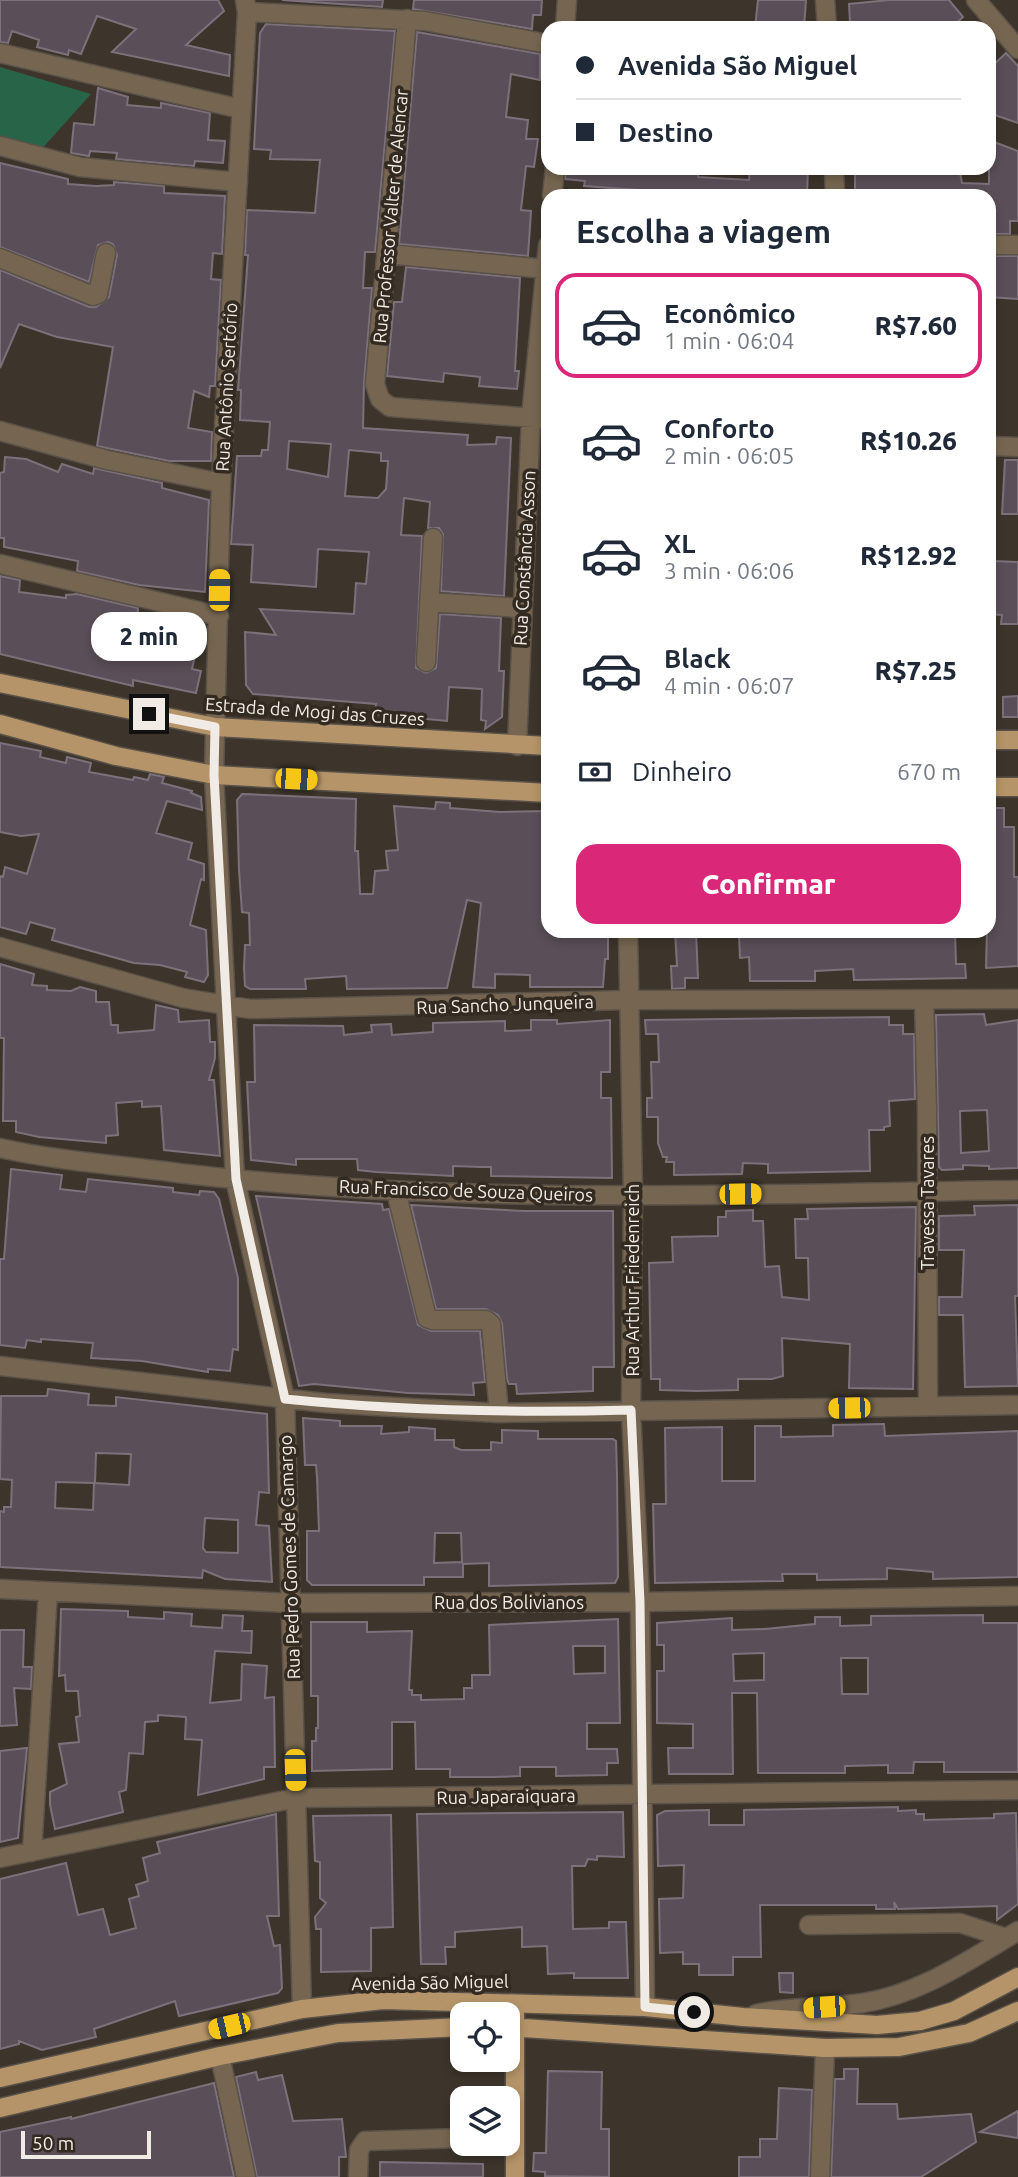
<!DOCTYPE html>
<html lang="pt">
<head>
<meta charset="utf-8">
<style>
  body { margin:0; font-family:Ubuntu,sans-serif; background:#f6f6f7; color:#1f2937; height:100vh; display:flex; flex-direction:column; font-size:26px; white-space:nowrap }
  * { box-sizing:border-box; margin:0 }
  p { font-size:23px; color:#747a83 }
  .icon { flex:none; width:38px; height:38px; fill:none; stroke:currentColor; stroke-width:2; stroke-linecap:round; stroke-linejoin:round }
  .map { position:relative; flex:1; overflow:hidden }
  .details { position:absolute; left:541px; top:189px; width:455px; height:749px; display:flex; flex-direction:column; background:#fff; border-radius:21px; box-shadow:0 4px 10px #0003 }
  .details>* { flex:none }
  .top-card { position:absolute; left:541px; top:21px; width:455px; height:154px; border-radius:21px; box-shadow:0 4px 10px #0003; display:grid; align-content:center; height:154px; padding:0 35px; background:#fff }
  .tools { position:absolute; left:450px; top:2002px; display:grid; gap:14px }
  .tools a { display:grid; place-items:center; width:70px; height:70px; border-radius:14px; background:#fff; box-shadow:0 4px 10px #0003; font-size:35px }
  .scale { position:absolute; left:21px; bottom:18px; width:130px; box-sizing:border-box; padding-left:7px; border:4px solid #f0ebe4; border-top:0; font-size:19px; line-height:24px; white-space:nowrap; color:#f0ebe4; -webkit-text-stroke:5px #332b21; paint-order:stroke }
  .end { position:absolute; width:32px; height:32px; margin:-16px; border:9px solid #f0ebe4; background:#111; box-shadow:0 0 0 4px #111 }
  .from { border-radius:50% }
  .bubble { position:absolute; height:49px; border-radius:21px; background:#fff; box-shadow:0 4px 10px #0003; font-size:23px; font-weight:800; line-height:49px; text-align:center }
  .car { position:absolute; width:21px; height:42px; margin:-21px -10px; border-radius:9px; box-shadow:0 0 5px 2px #0007; background:linear-gradient(#f5c518 24%,#345 0 40%,#f5c518 0 76%,#345 0 86%,#f5c518 0) }
  .top-card b { display:flex; align-items:center; gap:24px; height:66px; font-size:26px }
  .top-card b+b { border-top:2px solid #e0e1e3 }
  .top-card i { width:18px; height:18px; background:#1f2937 }
  ul { padding:0; list-style:none }
  li { display:flex; align-items:center; gap:21px; height:105px; margin:0 14px 10px; padding:0 21px; border:4px solid transparent; border-radius:21px }
  li div { flex:1 }
  li b { display:block; font-size:26px }
  li em { font-style:normal; font-weight:800 }
  li.current { border-color:#db2777 }
  li>.icon { width:63px; height:63px; stroke-width:1.5 }
  h2 { padding:0 35px; font-size:32px; line-height:84px }
  .pay { display:flex; align-items:center; gap:18px; height:77px; padding:0 35px; font-size:26px }
  .pay p { margin-inline-start:auto }
  .button { display:flex; gap:14px; margin-top:auto; padding:14px 35px }
  .button a { flex:1; height:80px; border-radius:21px; background:#db2777; color:#fff; font-size:28px; font-weight:800; line-height:80px; text-align:center }
  .map>svg:first-child { display:block }
</style>
</head>
<body>
<div class="map">
<svg width="1018" height="2177" viewBox="0 0 1018 2177">
  <rect width="100%" height="100%" fill="#3d352b"/>
  <path fill="#286548" d="M0,67L91,94L38,153L0,138Z"/>
  <path fill="#5a4f58" stroke="#7c717b" stroke-width="2" fill-rule="evenodd" d="M0,0H218L224,11L186,45L230,55L229,76L112,52L136,29L97,16L81,54L69,50L68,55L37,47L39,40L12,31L8,43L0,42Z
    M282,0H383L382,7Z
    M414,0H542L541,15H533L532,29L413,9Z
    M758,0H806L804,28H755Z
    M889,0H949L963,17L951,28H854V23H850L849,4Z
    M266,24L395,31L375,252H365L363,288H372L364,383L363,428L468,435L467,445L496,444L497,437L511,438L504,596L441,591L443,534L439,528H428L430,502L404,498L401,535L422,536L416,668L426,673L436,668L440,614L501,618L499,671H504L502,717L485,729L486,721L481,720L482,689L449,687L447,721L375,714L376,704L253,694L246,685L245,632L276,635L260,609L354,614L356,583L366,584L369,552L318,549L316,587L251,582L253,545L231,544L237,456H261L262,450H268L270,422L240,420L241,390H238L248,255H245L247,210L315,213L320,160L270,159L271,150L254,149L260,33ZM289,441L331,444L328,477L287,469ZM349,450L381,453V461H388L386,489L378,498L345,496Z
    M417,32L540,54V80L511,74L506,117L528,120L526,139H538L534,167L526,166L521,210L531,211L528,256L399,244Z
    M1006,53L1018,66V123L989,113V69Z
    M98,88L128,97L127,105L161,108V103L210,113L208,140L225,141L223,163L195,161L194,166L116,159L117,153L90,151L89,156L71,153L74,123L94,125Z
    M989,140L1018,151V221H1010V234H989V196H855V172L882,173L883,168H959L962,183L989,184Z
    M0,163L68,179V184L96,186L114,185V182L164,186V193L225,196L222,254L213,253L211,279L221,280L215,386H210L209,397L194,391L188,428L212,432L211,461H169L97,446L113,347L57,337L19,324L0,368V270L89,307H96L109,297L117,255L113,244L108,242L98,245L89,282L0,247Z
    M566,168H698V177L749,180L750,168H808L807,196H722L584,186L585,181L565,179Z
    M989,256H1018V299L989,297Z
    M406,267L520,278L515,371H519L517,389L479,386L480,377L444,373L443,382L387,376L394,302H402Z
    M5,457L26,459L58,472L62,464L93,474L94,468L162,483V488L209,500L205,592L139,585L77,571L78,561L4,547V538H0V473L4,472Z
    M1005,460H1018V514H1002Z
    M992,561L1018,562V624H1001L1002,615L989,614Z
    M0,576L20,580L19,592L66,598V595L77,594L138,608L137,625L194,637L193,645L197,646L192,669L201,671L196,693L133,680V686L0,654Z
    M1018,696V717H1003V697Z
    M0,743L41,751L40,757L66,763L67,757L91,763L89,772L133,780L134,777L148,780L150,774L164,777L162,783L192,791L191,793L201,797L202,810L167,801L156,833L192,843L188,859L204,864V880L201,879L190,925L206,930L208,975L204,982L185,977L187,972L160,965L134,963L52,940L55,929L30,922L26,934L0,927V876L3,877L5,867L27,874L39,834L21,836L0,832Z
    M242,794L356,799L355,851H358L360,894H373L375,871L388,870L386,851L398,850L394,806L435,809L436,802L450,803V808L500,812L548,811V931H608V959H605L603,987H530V975L495,974V988L473,987L481,903L467,900L447,988L347,989L346,976L305,979L306,989H250L245,986L244,968L245,945H250L249,913L242,912L239,870L237,800Z
    M990,808H1004V827H1014V877H1018V966L986,968Z
    M675,931H696L698,978H685V988L672,989L671,966H677Z
    M748,931H955L956,964H965L966,978L854,980L853,969L815,971V981H750L749,957L740,958L739,935H748Z
    M0,964L34,974L32,985L47,986V990L71,991L80,987L96,991V1002H109L111,1025H118V1033L154,1030L156,1005L178,1010L179,1022L209,1020L210,1042H215V1058L209,1080H214L220,1156L164,1150L161,1106L142,1107V1101L116,1103L118,1135L106,1136V1143L39,1137L16,1132V1121H3L4,1038H0Z
    M984,1014L986,1025L1018,1020V1168L989,1169V1166L963,1165V1169L942,1170L939,1167L936,1015ZM987,1110L989,1151L961,1153L960,1111Z
    M889,1017V1025H903V1034H914L915,1099L889,1101L890,1126L884,1127V1130H869L870,1171L768,1173V1164L743,1163L742,1174L674,1175V1162H666L667,1157H663L658,1143V1117H647V1098H652L651,1062H659L658,1034H646L645,1020Z
    M531,1020H557V1024L610,1020V1072H601V1098H611L612,1178L491,1176V1167H481L453,1166V1176L376,1172L358,1170L357,1159H296V1165L251,1160L247,1082H255L254,1025L343,1026L344,1035L372,1032L371,1025L391,1024L392,1035L433,1032V1023L505,1021V1031L531,1030Z
    M11,1169L62,1175L60,1189L86,1192L88,1179L173,1188V1192L199,1195L200,1191L214,1192L219,1199L238,1278V1350L233,1349L230,1371L208,1369V1372L142,1361L91,1358L93,1343L41,1339V1342L27,1340L25,1348L0,1345V1259H4Z
    M256,1196L382,1204L383,1210L389,1209L418,1325L431,1331H480L485,1382L473,1383L474,1395L408,1393L314,1384L299,1386Z
    M411,1205L524,1211H613L614,1367H593V1391L517,1394L516,1384H509L507,1379L502,1323L498,1315L486,1309H436Z
    M1018,1205V1296H1015L1018,1386L965,1387L963,1315H939V1297H962L964,1250H939V1216L975,1215L974,1206Z
    M916,1207L913,1389L849,1388L850,1344L782,1338L783,1376L772,1379H738V1390L697,1391L660,1390V1379H651L649,1263L673,1262L672,1237L718,1236V1217H726V1211L753,1210V1221H763L765,1267L779,1266L782,1297L809,1300L808,1258H796L795,1219H808L807,1209Z
    M48,1389L89,1394L88,1405L116,1406V1397L267,1414L269,1493L259,1492L256,1525L269,1526L272,1582L225,1579L203,1570L202,1578L0,1567V1511L4,1512V1507H11L12,1480L0,1479L1,1396H47ZM96,1453L131,1454L129,1485L95,1483ZM56,1482L94,1483L93,1510L55,1508ZM205,1518L238,1520V1553L206,1552L203,1548Z
    M303,1418L340,1421V1426H382L381,1434L409,1432V1427L435,1429V1440H454V1447L461,1450H491V1442L502,1443V1430L538,1431V1439H613L616,1441L617,1474L618,1577L615,1583L489,1586V1563L463,1564V1577H424V1585H312L307,1580V1531H319L317,1477L316,1465H305ZM435,1533H461L462,1562L434,1563Z
    M884,1424L885,1436L1018,1431V1577L933,1579V1572L887,1568V1579L817,1580V1574H782L783,1581L655,1583L653,1504H666L665,1428L722,1427V1481H755V1426H781V1437L833,1436V1425Z
    M61,1609L128,1611V1617L164,1619V1612L192,1614L191,1626L204,1627L222,1628L223,1615L243,1616L242,1631H252L251,1653L215,1651L210,1703L241,1700L242,1664L267,1666L265,1698L274,1697L275,1767H264V1779L198,1795L202,1740L185,1739L186,1717L158,1715V1721L145,1722L143,1754L129,1753L126,1790L119,1792L123,1812L55,1829L50,1805V1792L67,1784L59,1744L79,1742L76,1717L80,1716L78,1691H66L65,1675L59,1676Z
    M983,1615V1623H1018V1772H944V1762H914L913,1773H888V1765L845,1766V1773H758L757,1693H732L733,1774H669L668,1748H693V1724L657,1723V1671H664V1645H657V1623L732,1618V1630L765,1629L815,1624V1617H840V1626L871,1625V1616ZM764,1653V1680L734,1681L733,1654ZM841,1658H868V1694H842Z
    M618,1619L620,1723H587V1749H617L618,1763H607V1775L556,1776V1767H520V1776L494,1777H450V1769H416L415,1722H392V1769L312,1771V1741H316V1728H318V1696H311V1622H367V1632L412,1631L409,1690H412V1695H421V1700L464,1699V1688H472V1675H490L489,1625ZM573,1646H605V1673L574,1674Z
    M0,1630H24L23,1667H32L31,1689L14,1688L17,1725L0,1726Z
    M27,1748L18,1838L0,1842V1751Z
    M898,1807V1811L916,1810V1814H924V1820L994,1818V1814L1016,1813L1018,1904L997,1920V1906L898,1909L894,1902L895,1909H876V1905H760L761,1957H733V1975H699V1964H683V1952L660,1953L659,1899L683,1898L684,1865L658,1866L657,1815L665,1811L709,1810V1825H744V1810Z
    M623,1812L624,1857L597,1856V1860L588,1859L585,1866H572L573,1929L609,1928V1922H626L628,1978H574V1973L548,1974L547,1946L522,1947V1927L455,1932V1947H445L446,1964H421L417,1814Z
    M276,1814L279,1916H267L274,1946L280,1945L282,1988L278,1993L179,2016L175,2001L94,2029L96,2037L42,2050L19,2041V2044L0,2049V1879L66,1863L78,1915L103,1909L110,1935L136,1928L129,1899L139,1896L136,1885L148,1881L143,1858L160,1853L157,1842Z
    M391,1815L393,1927L371,1928V1971L321,1972V1929H316L315,1917L326,1903L320,1898V1862L315,1861L313,1816Z
    M779,1973H793V1993L780,1992Z
    M844,2069H858L857,2104H897L898,2119L971,2114L976,2142L921,2177H831L835,2079H844Z
    M548,2071L602,2072L601,2129H609V2177L545,2176V2172L533,2171L534,2153H546Z
    M256,2072L258,2080L282,2075L293,2121L342,2119L346,2157H339V2177H257L236,2077Z
    M214,2083L234,2177H0V2132L71,2117V2119Z
    M779,2088L812,2090L809,2177H739V2157H760V2139H777Z
    M1018,2111V2138L980,2132Z
    M380,2162L483,2164V2177H380Z"/>
  <g fill="none" stroke-linecap="round" stroke-linejoin="round">
    <defs>
      <path id="minor" d="M245,0L247,12L221,483L214,775L235,1179L285,1399L302,2009
        M825,0L827,28
        M976,0L1018,49
        M247,12L425,21L548,44
        M407,19L375,384L380,399L390,407L548,419
        M565,28L567,0
        M0,53L241,109
        M0,146L80,167L238,182
        M834,168L835,196
        M552,196L555,168
        M989,245H1018
        M387,254L546,269
        M0,258L93,296L98,294L106,253
        M0,431L107,460L221,483
        M989,446L1018,447
        M0,564L219,616
        M429,602L521,608
        M426,662L433,538
        M517,746L531,417L548,245
        M628,931L633,1195L631,1410L640,1602L645,2007
        M0,947L183,998L250,1009L628,1000L1018,999
        M924,1000L927,1108L928,1406
        M0,1148C58,1161 119,1165 178,1173C456,1206 738,1194 1018,1190
        M396,1191L427,1318L432,1320H486L491,1324L499,1413
        M0,1366L325,1403L499,1413L1018,1405
        M0,1589L290,1603L640,1602L1018,1596
        M32,1852L48,1592
        M0,1858L296,1798L1018,1790
        M809,1925L960,1923L1006,1938
        M756,2014C791,2006 827,2008 863,2003C920,1994 969,1960 1018,1931
        M220,2056L246,2177
        M358,2177L359,2150L365,2141L462,2138
        M820,2177L825,2048"/>
      <path id="major" d="M0,683L215,727L548,746
        M0,724L116,756L214,775L548,793
        M989,740H1018
        M989,787H1018
        M515,2015V2177
        M508,2027L825,2048L899,2047L969,2033L1018,2011
        M0,2078L302,2009L383,2000L645,2007L743,2017L877,2025L920,2021L954,2011L1018,1977
        M0,2108L220,2056L338,2033L462,2027"/>
    </defs>
    <use href="#minor" stroke="#5a5249" stroke-width="21"/>
    <use href="#major" stroke="#5a5249" stroke-width="21"/>
    <use href="#minor" stroke="#766651" stroke-width="18"/>
    <use href="#major" stroke="#b59469" stroke-width="18"/>
  </g>
  <g fill="none" stroke-linecap="round" stroke-linejoin="round">
    <path stroke="#f0ebe4" stroke-width="9" d="M149,714L215,727L214,775L236,1179L285,1399C401,1411 515,1413 631,1410L640,1602L645,2007L694,2012"/>
  </g>
  <g text-anchor="middle" dominant-baseline="central" stroke-width="7" stroke-linejoin="round" paint-order="stroke">
    <g font-size="18" fill="#f0ebe4" stroke="#332b21">
      <text transform="translate(390 216) rotate(-85)">Rua Professor Valter de Alencar</text>
      <text transform="translate(226 387) rotate(-87)">Rua Antônio Sertório</text>
      <text transform="translate(524 558) rotate(-87)">Rua Constância Asson</text>
      <text transform="translate(315 711) rotate(4)">Estrada de Mogi das Cruzes</text>
      <text transform="translate(505 1004) rotate(-2)">Rua Sancho Junqueira</text>
      <text transform="translate(466 1190) rotate(2)">Rua Francisco de Souza Queiros</text>
      <text transform="translate(927 1203) rotate(-90)">Travessa Tavares</text>
      <text transform="translate(632 1280) rotate(-90)">Rua Arthur Friedenreich</text>
      <text transform="translate(289 1557) rotate(-92)">Rua Pedro Gomes de Camargo</text>
      <text x="509" y="1602">Rua dos Bolivianos</text>
      <text transform="translate(506 1796) rotate(-1)">Rua Japaraiquara</text>
      <text transform="translate(430 1982) rotate(-1)">Avenida São Miguel</text>
    </g>
  </g>
</svg>
<div class="tools">
<a><svg class="icon" aria-label="locate" viewBox="0 0 24 24"><circle cx="12" cy="12" r="6"/><path d="M12 2v4M12 18v4M2 12h4M18 12h4"/></svg></a>
<a><svg class="icon" aria-label="layers" viewBox="0 0 24 24"><path d="M12 4l9 5-9 5-9-5zM3 14l9 5 9-5"/></svg></a>
</div>
<div class="scale">50 m</div>
<i class="end from" style="left:694px;top:2012px"></i>
<i class="end" style="left:149px;top:714px"></i>
<div class="bubble" style="left:91px;top:612px;width:116px">2 min</div>
<i class="car" style="left:219px;top:590px;rotate:1deg"></i>
<i class="car" style="left:296px;top:779px;rotate:93deg"></i>
<i class="car" style="left:740px;top:1194px;rotate:89deg"></i>
<i class="car" style="left:849px;top:1408px;rotate:269deg"></i>
<i class="car" style="left:295px;top:1770px;rotate:178deg"></i>
<i class="car" style="left:824px;top:2007px;rotate:266deg"></i>
<i class="car" style="left:229px;top:2026px;rotate:257deg"></i>
<div class="top-card">
<b><i class="from"></i>Avenida São Miguel</b>
<b><i></i>Destino</b>
</div>
<section class="details">
<h2>Escolha a viagem</h2>
<ul>
<li class="current"><svg class="icon" aria-label="car" viewBox="0 0 24 24"><path d="M5 17H2v-5l4-1 3-4h7l3 4 3 1v5h-3M9 17h6M6 11h13"/><circle cx="7" cy="17" r="2"/><circle cx="17" cy="17" r="2"/></svg><div><b>Econômico</b><p>1 min · 06:04</p></div><em>R$7.60</em></li>
<li><svg class="icon" aria-label="car" viewBox="0 0 24 24"><path d="M5 17H2v-5l4-1 3-4h7l3 4 3 1v5h-3M9 17h6M6 11h13"/><circle cx="7" cy="17" r="2"/><circle cx="17" cy="17" r="2"/></svg><div><b>Conforto</b><p>2 min · 06:05</p></div><em>R$10.26</em></li>
<li><svg class="icon" aria-label="car" viewBox="0 0 24 24"><path d="M5 17H2v-5l4-1 3-4h7l3 4 3 1v5h-3M9 17h6M6 11h13"/><circle cx="7" cy="17" r="2"/><circle cx="17" cy="17" r="2"/></svg><div><b>XL</b><p>3 min · 06:06</p></div><em>R$12.92</em></li>
<li><svg class="icon" aria-label="car" viewBox="0 0 24 24"><path d="M5 17H2v-5l4-1 3-4h7l3 4 3 1v5h-3M9 17h6M6 11h13"/><circle cx="7" cy="17" r="2"/><circle cx="17" cy="17" r="2"/></svg><div><b>Black</b><p>4 min · 06:07</p></div><em>R$7.25</em></li>
</ul>
<div class="pay"><svg class="icon" aria-label="cash" viewBox="0 0 24 24"><path d="M3 7h18v10H3z"/><circle cx="12" cy="12" r="2"/></svg>Dinheiro<p>670 m</p></div>
<div class="button"><a>Confirmar</a></div>
</section>
</div>
</body>
</html>
